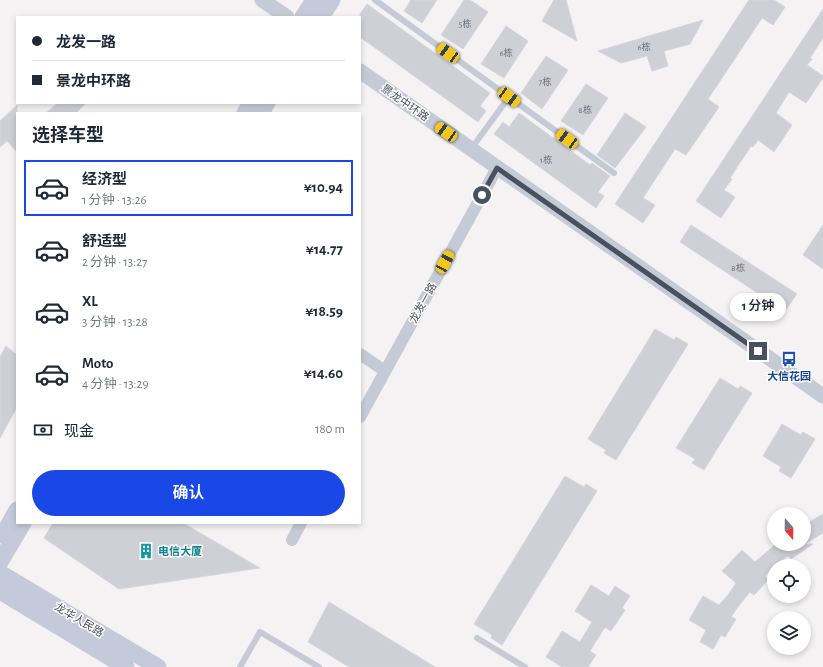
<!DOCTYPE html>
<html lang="zh">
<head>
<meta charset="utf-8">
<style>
  body { margin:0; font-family:"Alegreya Sans","Noto Sans SC",sans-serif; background:#f6f6f7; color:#1f2937; height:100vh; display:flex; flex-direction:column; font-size:15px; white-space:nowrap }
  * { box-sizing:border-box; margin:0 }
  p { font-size:13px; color:#747a83 }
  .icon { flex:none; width:22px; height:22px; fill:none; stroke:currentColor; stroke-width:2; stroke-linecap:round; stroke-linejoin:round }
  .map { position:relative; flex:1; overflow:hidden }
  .details { position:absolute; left:16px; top:112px; width:345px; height:412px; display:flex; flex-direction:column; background:#fff; border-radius:0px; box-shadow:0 2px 6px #0003 }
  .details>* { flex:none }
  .top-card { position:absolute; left:16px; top:16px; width:345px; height:88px; border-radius:0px; box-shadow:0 2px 6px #0003; display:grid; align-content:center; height:88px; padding:0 16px; background:#fff }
  .needle { width:26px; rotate:160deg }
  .controls { position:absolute; left:767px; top:507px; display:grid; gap:8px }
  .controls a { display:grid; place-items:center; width:44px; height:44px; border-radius:50%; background:#fff; box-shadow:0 2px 6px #0003; font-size:20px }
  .end { position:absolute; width:18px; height:18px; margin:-9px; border:5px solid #49505f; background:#fff; box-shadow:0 0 0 2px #fff }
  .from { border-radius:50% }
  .bubble { position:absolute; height:28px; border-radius:14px; background:#fff; box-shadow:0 2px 6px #0003; font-size:13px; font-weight:600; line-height:28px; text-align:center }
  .car { position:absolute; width:12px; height:24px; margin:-12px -6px; border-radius:5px; box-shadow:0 0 3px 1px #0007; background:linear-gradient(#f5c518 24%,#345 0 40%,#f5c518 0 76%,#345 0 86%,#f5c518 0) }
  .top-card b { display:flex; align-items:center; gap:14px; height:38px; font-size:15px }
  .top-card b+b { border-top:1px solid #e0e1e3 }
  .top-card i { width:10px; height:10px; background:#1f2937 }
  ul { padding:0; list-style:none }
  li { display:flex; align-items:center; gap:12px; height:56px; margin:0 8px 6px; padding:0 8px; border:2px solid transparent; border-radius:0px }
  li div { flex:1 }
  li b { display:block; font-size:15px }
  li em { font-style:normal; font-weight:600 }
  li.on { border-color:#1948e6 }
  li>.icon { width:36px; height:36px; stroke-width:1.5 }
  h2 { padding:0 16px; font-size:18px; line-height:48px }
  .pay { display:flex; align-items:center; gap:10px; height:44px; padding:0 16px; font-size:15px }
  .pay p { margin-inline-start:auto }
  .cta { display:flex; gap:8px; margin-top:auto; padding:8px 16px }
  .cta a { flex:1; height:46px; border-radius:24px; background:#1948e6; color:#fff; font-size:16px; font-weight:600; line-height:46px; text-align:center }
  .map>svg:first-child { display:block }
</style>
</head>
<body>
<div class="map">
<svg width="823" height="667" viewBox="0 0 823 667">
  <rect width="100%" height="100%" fill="#f4f2f2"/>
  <path fill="#ced0d6" stroke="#d6d6dd" d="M411,0H437L422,23L404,11Z
    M464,0H470L488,12L463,49L441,35Z
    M554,0H566L577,41L542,21Z
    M749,0H774L785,7L773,25L762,18L708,99L719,107L686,155L675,149L643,198L655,205L643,223L615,204Z
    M367,4L490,93L480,106L486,111L478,122L360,37V14Z
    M823,9V38L810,58L812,59L807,65L823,76V78L806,103L789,92L776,113L792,125L774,152L758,140L753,147L751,146L730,178L732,179L724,190L735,197L721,218L696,201Z
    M703,20L690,44L664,51L668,66L652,71L647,56L621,63L598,51Z
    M506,26L528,41L504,78L481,64Z
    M546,56L568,70L542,109L521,93Z
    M586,84L608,98L583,135L561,121Z
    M58,103H86L76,113H46Z
    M17,105V152L7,141L0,147V121Z
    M519,113L590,165L592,163L610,176L598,192L604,196L596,208L494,134L503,122L509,127Z
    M625,113L646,127L615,168L597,155Z
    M691,225L797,294L785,311L680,242Z
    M823,225V269L803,255Z
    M655,329L674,340L676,337L688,344L616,460L604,453L606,450L588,439Z
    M6,346L17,355V407L0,438V357Z
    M720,378L738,389L740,386L752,393L704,470L692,463L695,459L676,448Z
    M782,424L801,435L803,432L815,439L791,478L779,471L781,467L763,456Z
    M565,476L584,487L586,484L597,491L502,645L491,638L492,635L474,624Z
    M823,514V533L805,544H813L791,559L788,556L774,566L765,576L768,580L754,595L750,592L740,604L731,617L736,619L725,637L721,635L713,649L700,642L706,630L689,620L703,596L719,605L728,595L736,583L722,571L742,550L755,562L776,544H804V525Z
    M53,523H183L260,568L119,589L44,538Z
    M591,585L609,596L615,586L630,596L622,608L625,610L611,631L605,627L590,651L596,655L588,667H562L546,657L562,631L580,642L592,622L575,611Z
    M329,602L435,667H349L308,642Z"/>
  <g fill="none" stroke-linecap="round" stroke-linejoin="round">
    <path stroke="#c5cbd6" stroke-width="6" d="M375,0L614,173
      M471,149L509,97
      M477,638L525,667
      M240,667L260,632L319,667"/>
    <path stroke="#c5cbd6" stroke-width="12" d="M360,354L385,371
      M360,417L497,168
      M292,540L301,523"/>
    <path stroke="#c5cbd6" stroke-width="15" d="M262,0L287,17
      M360,71L823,396"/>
    <path stroke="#c5cada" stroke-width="17" d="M303,17L314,0
      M321,17L332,0
      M245,113L251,103
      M261,113L267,103
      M3,535L17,510
      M0,562L23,523
      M0,573L158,667
      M0,591L126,667"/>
  </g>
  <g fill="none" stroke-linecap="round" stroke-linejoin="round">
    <path stroke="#49505f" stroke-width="5" d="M482,195L497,168L758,351"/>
  </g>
  <defs>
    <symbol id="bus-bare" viewBox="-9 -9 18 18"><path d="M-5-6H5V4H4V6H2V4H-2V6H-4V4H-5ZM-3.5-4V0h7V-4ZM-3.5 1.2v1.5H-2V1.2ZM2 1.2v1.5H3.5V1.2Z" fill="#1a4fb4" stroke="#fff" stroke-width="2.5" paint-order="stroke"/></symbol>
    <symbol id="building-bare" viewBox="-9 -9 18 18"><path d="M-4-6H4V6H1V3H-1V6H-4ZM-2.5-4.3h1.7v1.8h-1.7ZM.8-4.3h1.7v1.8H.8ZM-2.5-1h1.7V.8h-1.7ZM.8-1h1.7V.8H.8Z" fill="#0f9aa8" stroke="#fff" stroke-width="2.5" paint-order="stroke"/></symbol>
  </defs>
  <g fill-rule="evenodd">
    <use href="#bus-bare" x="778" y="348" width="22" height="22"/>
    <use href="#building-bare" x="135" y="540" width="22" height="22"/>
  </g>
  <g text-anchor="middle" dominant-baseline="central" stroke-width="3" stroke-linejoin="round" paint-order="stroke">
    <g font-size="9" fill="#6a707d">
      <text x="465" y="24">5栋</text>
      <text x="644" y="47">6栋</text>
      <text x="506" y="53">6栋</text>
      <text x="545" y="82">7栋</text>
      <text x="585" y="110">8栋</text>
      <text x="546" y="160">1栋</text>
      <text x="738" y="268">8栋</text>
    </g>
    <g font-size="11" fill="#49505f" stroke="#fff">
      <text transform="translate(405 103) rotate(35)">景龙中环路</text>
      <text transform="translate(423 303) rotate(-61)">龙发一路</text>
      <text transform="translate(79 620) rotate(31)">龙华人民路</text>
    </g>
    <g font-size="11" font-weight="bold" fill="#164399" stroke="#fff">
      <text x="789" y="376">大信花园</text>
    </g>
    <g font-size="11" font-weight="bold" fill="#0d838f" stroke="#fff" text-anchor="start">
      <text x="158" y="551">电信大厦</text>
    </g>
  </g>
</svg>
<div class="controls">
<a><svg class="needle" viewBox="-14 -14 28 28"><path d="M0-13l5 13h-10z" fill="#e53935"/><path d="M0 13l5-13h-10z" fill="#747a83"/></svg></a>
<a><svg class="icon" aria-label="locate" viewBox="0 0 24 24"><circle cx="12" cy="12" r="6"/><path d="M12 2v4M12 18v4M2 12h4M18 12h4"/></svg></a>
<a><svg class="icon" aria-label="layers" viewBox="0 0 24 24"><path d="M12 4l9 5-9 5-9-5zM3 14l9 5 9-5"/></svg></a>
</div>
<i class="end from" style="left:482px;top:195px"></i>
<i class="end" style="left:758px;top:351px"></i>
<div class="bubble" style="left:730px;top:293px;width:56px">1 分钟</div>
<i class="car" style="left:448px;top:53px;rotate:306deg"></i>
<i class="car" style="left:509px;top:97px;rotate:126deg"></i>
<i class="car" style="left:446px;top:132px;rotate:305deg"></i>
<i class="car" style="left:567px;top:139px;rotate:306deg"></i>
<i class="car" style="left:445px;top:262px;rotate:29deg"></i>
<div class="top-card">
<b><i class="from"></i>龙发一路</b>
<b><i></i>景龙中环路</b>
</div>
<section class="details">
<h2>选择车型</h2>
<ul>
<li class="on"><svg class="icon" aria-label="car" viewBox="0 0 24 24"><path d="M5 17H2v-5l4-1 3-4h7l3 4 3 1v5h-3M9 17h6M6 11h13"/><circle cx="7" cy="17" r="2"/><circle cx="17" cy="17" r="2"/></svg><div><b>经济型</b><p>1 分钟 · 13:26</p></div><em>¥10.94</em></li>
<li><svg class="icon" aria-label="car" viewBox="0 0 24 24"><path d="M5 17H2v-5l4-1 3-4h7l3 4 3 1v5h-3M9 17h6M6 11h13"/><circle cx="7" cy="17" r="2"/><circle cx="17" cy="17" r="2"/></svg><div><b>舒适型</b><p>2 分钟 · 13:27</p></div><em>¥14.77</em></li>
<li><svg class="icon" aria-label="car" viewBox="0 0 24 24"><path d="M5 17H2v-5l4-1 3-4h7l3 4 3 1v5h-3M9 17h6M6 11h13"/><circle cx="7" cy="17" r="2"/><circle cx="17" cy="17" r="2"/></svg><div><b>XL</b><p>3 分钟 · 13:28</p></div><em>¥18.59</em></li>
<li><svg class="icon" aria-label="car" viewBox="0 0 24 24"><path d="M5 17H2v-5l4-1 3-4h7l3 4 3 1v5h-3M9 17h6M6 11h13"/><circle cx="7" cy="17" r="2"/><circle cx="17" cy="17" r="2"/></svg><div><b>Moto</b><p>4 分钟 · 13:29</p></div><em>¥14.60</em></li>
</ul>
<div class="pay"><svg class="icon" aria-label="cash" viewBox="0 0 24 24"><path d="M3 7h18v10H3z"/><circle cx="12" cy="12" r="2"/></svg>现金<p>180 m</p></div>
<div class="cta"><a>确认</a></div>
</section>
</div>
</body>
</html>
